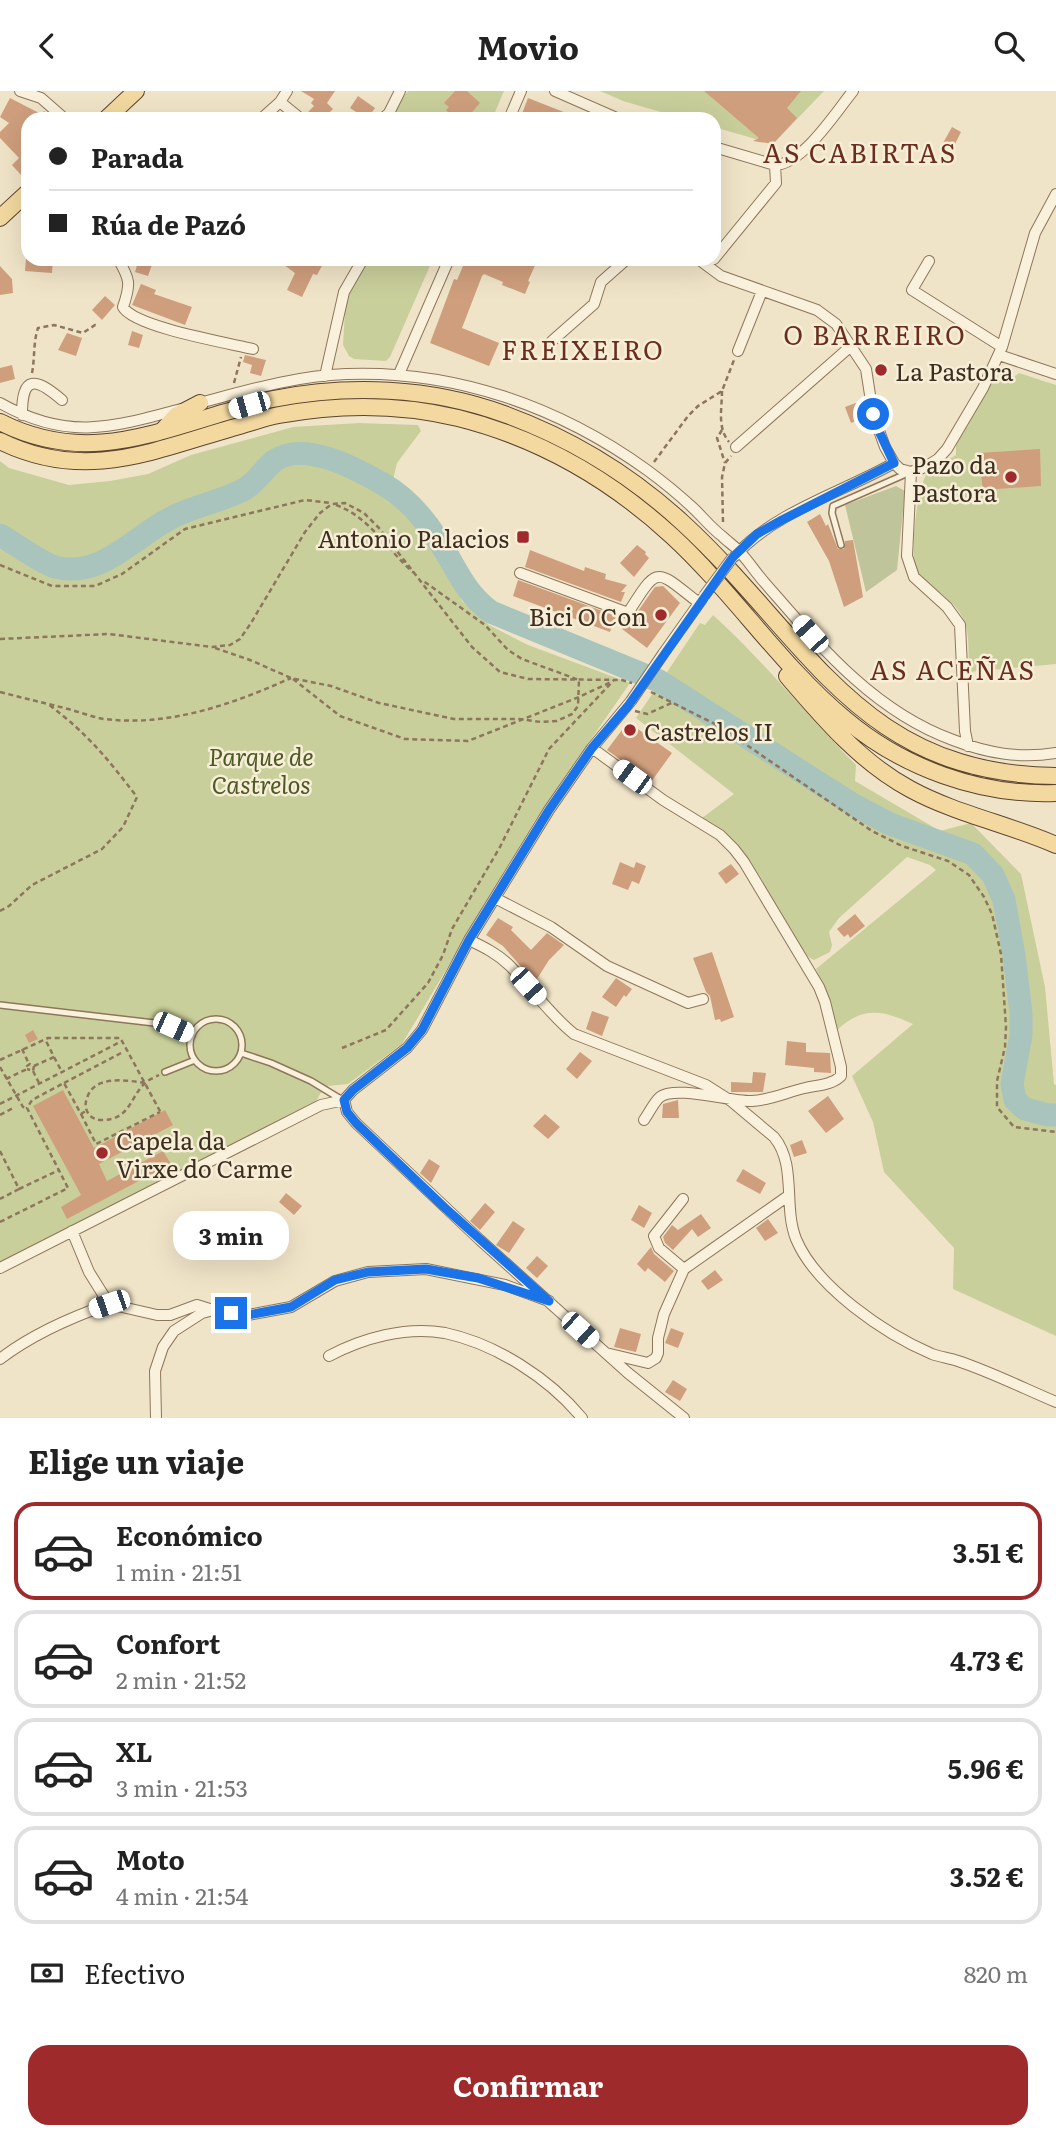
<!DOCTYPE html>
<html lang="es">
<head>
<meta charset="utf-8">
<style>
  body { margin:0; font-family:Literata,serif; background:#f6f6f6; color:#222; height:100vh; display:flex; flex-direction:column; font-size:26px; white-space:nowrap }
  * { box-sizing:border-box; margin:0 }
  p { font-size:23px; color:#767676 }
  .icon { flex:none; width:38px; height:38px; fill:none; stroke:currentColor; stroke-width:2; stroke-linecap:round; stroke-linejoin:round }
  .map { position:relative; height:1327px; overflow:hidden }
  .panel { display:flex; flex-direction:column; background:#fff; flex:1 }
  .panel>* { flex:none }
  .banner { position:absolute; left:21px; top:21px; width:700px; height:154px; border-radius:21px; box-shadow:0 7px 28px #0002; display:grid; align-content:center; height:154px; padding:0 28px; background:#fff }
  .end { position:absolute; width:32px; height:32px; margin:-16px; border:9px solid #1a73e8; background:#fff; box-shadow:0 0 0 4px #fff }
  .from { border-radius:50% }
  .bubble { position:absolute; height:49px; border-radius:21px; background:#fff; box-shadow:0 7px 28px #0002; font-size:23px; font-weight:700; line-height:49px; text-align:center }
  .car { position:absolute; width:21px; height:42px; margin:-21px -10px; border-radius:9px; box-shadow:0 0 5px 2px #0007; background:linear-gradient(#fff 24%,#345 0 40%,#fff 0 76%,#345 0 86%,#fff 0) }
  .banner b { display:flex; align-items:center; gap:24px; height:66px; font-size:26px }
  .banner b+b { border-top:2px solid #e0e0e0 }
  .banner i { width:18px; height:18px; background:#222 }
  ul { padding:0; list-style:none }
  li { display:flex; align-items:center; gap:21px; height:98px; margin:0 14px 10px; padding:0 14px; border:4px solid #e0e0e0; border-radius:21px }
  li div { flex:1 }
  li b { display:block; font-size:26px }
  li em { font-style:normal; font-weight:700 }
  li.on { border-color:#9e2a2b }
  li>.icon { width:63px; height:63px; stroke-width:1.5 }
  h2 { padding:0 28px; font-size:32px; line-height:84px }
  .pay { display:flex; align-items:center; gap:18px; height:77px; padding:0 28px; font-size:26px }
  .pay p { margin-inline-start:auto }
  .cta { display:flex; gap:14px; margin-top:auto; padding:14px 28px }
  .cta a { flex:1; height:80px; border-radius:21px; background:#9e2a2b; color:#fff; font-size:28px; font-weight:700; line-height:80px; text-align:center }
  header { display:flex; justify-content:space-between; align-items:center; height:91px; padding:0 28px; background:#fff; font-size:32px; font-weight:700 }
  .map>svg:first-child { display:block }
</style>
</head>
<body>
<header><svg class="icon" aria-label="back" viewBox="0 0 24 24"><path d="M15 5l-7 7 7 7"/></svg>Movio<svg class="icon" aria-label="search" viewBox="0 0 24 24"><circle cx="10" cy="10" r="6"/><path d="M15 15l6 6"/></svg></header>
<div class="map">
<svg width="1056" height="1327" viewBox="0 0 1056 1327">
  <rect width="100%" height="100%" fill="#f0e4c8"/>
  <path fill="#c9cf9b" d="M408,0H504L492,28H394L397,14Z
    M600,0H824L773,53L714,36V28H685L623,10Z
    M364,168H433L390,266L386,270L354,268L349,265L343,254L346,202Z
    M996,280L999,289L1013,287L1019,282L1056,294V573L969,581C968,566 970,546 965,532C957,509 932,499 918,481C908,467 917,394 928,381C935,374 948,369 956,364V351L969,332Z
    M359,332L418,334L421,340L397,372L389,406L430,450L462,510L489,534L528,554L630,592L534,731L402,953L348,993L328,995L320,1003L316,1011L0,1172V370L9,377L69,394L110,390L148,383L191,364L293,336Z
    M713,524C764,570 807,625 856,674L855,690L940,740L971,732L1021,783L1045,896L1054,993L1056,994V1245L953,1198L954,1157L884,1081L873,1031L852,985L913,933C882,919 862,915 836,940L828,905L816,878L936,779L930,774L907,766L839,827L829,841L832,854L830,861L814,869C788,858 767,795 749,770C736,751 720,740 702,727L734,703L636,627L700,532L705,534Z"/>
  <path fill="#bfc49a" d="M896,395L905,400L897,479L866,501L845,414Z"/>
  <g fill="none" stroke-linecap="round" stroke-linejoin="round">
    <path stroke="#a9c4bc" stroke-width="23" d="M0,444C14,452 41,472 55,476C100,488 133,447 169,428C192,415 220,411 243,399C256,392 263,379 274,370C304,349 355,377 383,393C406,406 424,427 438,449C457,477 463,500 491,521L659,590L852,713L890,733L973,763L993,784L1004,809L1014,864L1021,922V944L1012,993L1015,1009L1025,1018L1048,1024H1056"/>
  </g>
  <path fill="#cf9f7d" d="M301,0H335L327,12L333,18L323,28H313L307,22L314,15L311,12L314,8Z
    M455,0H467L480,12L466,28H455L446,19L449,16L444,12Z
    M704,0H801L787,17L797,27L773,53L753,50L759,47Z
    M358,5L375,17L367,28L350,17Z
    M10,7L41,23L44,20L54,28H28V77L21,84L12,74L19,67L0,47V41L9,32L0,26Z
    M528,7L579,27V28H520Z
    M952,36L961,41L953,57L943,52Z
    M26,168H53L52,182L25,180Z
    M139,168H154L148,185L135,181Z
    M276,168H318L324,171L317,184L313,183L302,206L287,199L295,182Z
    M466,168H538L528,190L530,191L525,203L502,194L503,191L484,183L482,185L462,237L499,252L489,275L430,252L454,188L457,189Z
    M0,175L12,188L13,202L0,204Z
    M141,193L156,199L154,203L192,216L185,234L132,214Z
    M105,205L115,214L102,229L92,219Z
    M132,240L143,244L139,257L128,254Z
    M67,242L82,247L76,265L58,259Z
    M245,264L266,269L261,285L250,282L252,274L243,271Z
    M12,274L15,288L0,292V277Z
    M861,310L866,326L851,332L845,316Z
    M1040,358L1041,395L983,399L978,362Z
    M820,423L826,435L828,433L838,458H844L845,450L853,449L863,506L844,516L829,470L807,431Z
    M637,454L646,461L645,463L649,467L634,486L620,472Z
    M530,459L584,480L585,476L606,483L605,488L627,494L621,501H625L621,511L525,476Z
    M518,489L616,525L610,541L513,505Z
    M663,495L680,512L647,557L622,538L628,529L634,526L652,500L655,496Z
    M628,631L672,662L651,691L607,659Z
    M620,771L634,777L636,771L646,775L639,793L632,790L628,799L612,793Z
    M731,773L739,783L726,793L718,782Z
    M855,823L865,835L850,847L848,843L844,846L837,838Z
    M498,827L513,836L511,839L531,859L547,842L564,854L549,869L537,888L524,879L503,855L486,844Z
    M712,861L734,926L721,931L720,928L715,929L710,905L706,901L693,867Z
    M616,887L632,898L626,906L624,904L616,916L602,906Z
    M592,920L609,926L602,945L586,938Z
    M33,939L38,948L29,952L25,944Z
    M787,950L806,952V961L830,962L831,982L814,981V977L785,974Z
    M580,961L592,970L577,988L566,978Z
    M753,981L766,982L763,1001H731V991L752,992Z
    M63,999L94,1057L165,1019L173,1034L99,1073L107,1090L163,1060L171,1073L67,1128L61,1116L81,1104L33,1015Z
    M828,1005L844,1028L826,1042L808,1020Z
    M678,1009L679,1027H662L663,1013Z
    M545,1023L560,1036L548,1048L533,1035Z
    M802,1049L807,1062L794,1066L790,1054Z
    M429,1068L440,1075L431,1092L420,1082Z
    M743,1078L766,1092L760,1103L736,1090Z
    M286,1102L302,1115L294,1124L279,1111Z
    M485,1112L495,1121L480,1139L470,1130Z
    M639,1114L652,1122L644,1137L631,1129Z
    M701,1123L711,1137L698,1146L692,1138L673,1159L665,1152L663,1146L672,1134L678,1139Z
    M768,1128L778,1142L765,1150L756,1137Z
    M513,1130L525,1138L509,1162L496,1154Z
    M651,1156L654,1163L674,1180L665,1191L648,1177L645,1181L637,1173Z
    M537,1165L548,1175L537,1187L526,1177Z
    M715,1179L723,1189L708,1199L701,1190Z
    M620,1237L641,1243L636,1261L614,1256Z
    M671,1237L684,1242L678,1257L665,1252Z
    M673,1289L687,1298L680,1310L665,1301Z"/>
  <g fill="none" stroke-linecap="round" stroke-linejoin="round">
    <defs>
      <path id="service" d="M841,454L832,422L833,415L908,382
        M0,914L163,933L192,945
        M190 954a26 26 0 1 1 52 0a26 26 0 1 1-52 0Z
        M241,962L271,972L311,990L339,1007
        M165,981L195,969"/>
      <path id="minor" d="M20,0L41,7L65,28
        M555,0L619,28
        M280,11L301,28
        M261,28L280,11L287,0
        M382,28L389,22L400,0
        M509,28L521,0
        M714,56L775,74C803,73 836,21 853,0
        M118,168C130,188 131,193 123,216C134,236 228,252 253,258
        M698,168L721,185L817,219L836,233L866,278L873,323L885,356L894,372L900,378L911,381L925,376L938,368L947,358L983,297L1002,256L1035,142L1056,103
        M714,168L776,92L775,74
        M929,170L912,199L1002,256
        M552,250L594,213L601,191L627,168
        M738,260L762,200
        M999,264L1056,283
        M399,283L449,168
        M325,285L344,201L363,168
        M0,312C67,350 111,337 181,318
        M196,313C245,300 294,285 346,283C455,279 558,315 647,379C662,390 678,403 692,416C702,425 711,437 722,445C727,450 733,454 738,459C748,469 755,481 765,492C819,554 873,620 953,649C987,662 1019,668 1056,662
        M22,324C22,284 35,286 62,309
        M736,356L851,255
        M911,381L907,465L914,486L947,516L960,534L965,640L968,655
        M735,465C774,421 843,401 894,372
        M520,482L628,522C659,473 655,478 699,512
        M663,563L702,508
        M592,657L663,709L720,744L734,758L744,771L819,896L825,911L841,976V985C832,994 818,994 805,997C787,1001 771,1009 752,1010C731,1011 676,994 660,1006C654,1011 649,1022 644,1029
        M495,807L551,836L607,875L688,912L703,908
        M469,849C484,856 498,863 510,875C532,897 550,924 574,943L706,994L731,1010L774,1046C797,1074 783,1115 796,1148C816,1196 885,1243 932,1263C940,1266 949,1267 958,1270C991,1281 1023,1297 1056,1311
        M344,1009L353,999L407,957L422,939L469,849L549,719L592,657L631,610
        M344,1009L347,1021L356,1032L480,1149L628,1282L684,1327
        M683,1108L654,1145L659,1157L684,1178
        M72,1140L89,1181L109,1213L157,1224H170L197,1214L213,1219
        M0,1177L321,1014L344,1009
        M606,1262L648,1272L656,1267L658,1262V1247L664,1223L684,1178L788,1105
        M329,1265C363,1247 406,1235 445,1242C496,1253 549,1287 582,1327
        M0,1268C31,1244 72,1226 109,1213
        M156,1327L155,1280L163,1256L174,1240L202,1222L214,1219L248,1224L291,1216L335,1190L368,1181L426,1178L505,1194L549,1210"/>
      <path id="primary" d="M106,28L136,0
        M0,127L28,101
        M0,331C81,372 145,345 226,321C242,317 257,311 273,308C349,293 430,296 504,323C570,347 631,384 683,432C809,548 859,683 1056,685
        M163,339L177,324L200,312
        M0,350C83,391 150,361 232,337C248,333 263,327 279,324C338,313 400,313 458,327C538,347 611,389 672,445C733,501 782,576 845,628C903,677 980,705 1056,702
        M787,585C823,627 860,671 910,698C956,723 1008,733 1056,754"/>
    </defs>
    <use href="#service" stroke="#8d765c" stroke-width="8"/>
    <use href="#minor" stroke="#8d765c" stroke-width="12"/>
    <use href="#primary" stroke="#5b4430" stroke-width="18"/>
    <path stroke="#8d765c" stroke-width="2.5" stroke-dasharray="5 3.5" stroke-linecap="butt" d="M32,282C35,267 33,252 38,237L54,234L83,242L95,234L99,235
      M234,292L241,266
      M722,300C722,318 717,336 729,351
      M722,339L717,347L725,372
      M654,371L688,325L698,315L722,300L734,269
      M336,414C370,426 388,460 414,482
      M723,431L722,386L725,372L731,365
      M0,474L52,495H95L122,483L185,438L305,409L330,412
      M0,548L109,543L212,556L230,554L240,548L251,532L305,441L320,422L332,413L345,412L364,422L379,437L472,556L500,581L528,588L622,589L632,592
      M215,557L250,569L291,587L331,595L379,612L454,628H519L541,631L557,630L572,623L578,615L579,589L522,568L508,559L485,534L422,489
      M293,588L340,625L405,648L468,650L579,606L611,591
      M0,601C23,607 45,612 68,618C80,621 92,626 104,628C169,636 233,613 291,587
      M651,601L719,635L872,740L902,755L948,770L969,784L984,806L992,823L1001,863L1006,936L1005,956L997,990V1016L1014,1036L1056,1041
      M635,620L647,623L674,611
      M0,820L9,815L32,794L102,758L123,736L137,706C107,667 88,643 48,613
      M342,957L386,939L428,892L443,864L452,838L500,756L549,658L614,589
      M22,958L29,973
      M54,966L62,981
      M0,969L48,947H120L122,950
      M34,975L54,966L45,948
      M0,976L23,1016L27,1017
      M33,980L39,992
      M6,988L27,978V975L30,973L34,975L33,980L27,978
      M64,992L123,961
      M145,992C126,989 94,984 87,1007C85,1012 85,1017 88,1022C91,1027 96,1029 102,1029C130,1029 130,1006 145,992C148,989 155,986 159,984
      M0,1013L122,950L161,1022
      M81,1023L96,1053L160,1021
      M0,1024L15,1016
      M0,1060L19,1098L0,1108
      M19,1098L59,1079
      M0,1131L68,1097L27,1017L32,1009L64,992L81,1023L87,1019"/>
    <use href="#service" stroke="#faf1dc" stroke-width="5"/>
    <use href="#minor" stroke="#faf1dc" stroke-width="10"/>
    <use href="#primary" stroke="#f3d9a0" stroke-width="16"/>
    <defs>
      <path id="minor-bridge" d="M704,505L733,466
        M631,610L663,563"/>
    </defs>
    <use href="#minor-bridge" stroke="#8d765c" stroke-width="12" stroke-linecap="butt"/>
    <use href="#minor-bridge" stroke="#faf1dc" stroke-width="10"/>
  </g>
  <g fill="none" stroke-linecap="round" stroke-linejoin="round">
    <path stroke="#1a73e8" stroke-width="9" d="M231,1222L248,1224L291,1216L335,1189L368,1181L426,1178L478,1187L549,1210L444,1116L356,1032L347,1021L344,1009L353,999L407,957L422,939L469,849L549,719L592,657L628,615L733,466L757,443L782,429L894,372L878,338L873,323"/>
  </g>
  <g fill="#9e2a2b" stroke="#f7eed8" stroke-width="2.5">
    <circle cx="881" cy="279" r="7"/>
    <circle cx="1011" cy="386" r="7"/>
    <rect x="516" y="439" width="14" height="14" rx="3.5"/>
    <circle cx="661" cy="524" r="7"/>
    <circle cx="630" cy="639" r="7"/>
    <circle cx="102" cy="1062" r="7"/>
  </g>
  <g text-anchor="middle" dominant-baseline="central" stroke-width="5" stroke-linejoin="round" paint-order="stroke">
    <g font-size="24" fill="#3d2e20" stroke="#f7eed8" text-anchor="start">
      <text x="895" y="279">La Pastora</text>
      <text x="997" y="372" text-anchor="end">Pazo da<tspan x="997" dy="28">Pastora</tspan></text>
      <text x="509" y="446" text-anchor="end">Antonio Palacios</text>
      <text x="647" y="524" text-anchor="end">Bici O Con</text>
      <text x="644" y="639">Castrelos II</text>
      <text x="116" y="1048">Capela da<tspan x="116" dy="28">Virxe do Carme</tspan></text>
    </g>
    <g font-size="24" font-style="italic" fill="#4d5a26" stroke="#f7eed8">
      <text x="261" y="664">Parque de<tspan x="261" dy="28">Castrelos</tspan></text>
    </g>
    <g font-size="26" letter-spacing="2" fill="#6b2e1e" stroke="#f7eed8">
      <text x="860" y="60">AS CABIRTAS</text>
      <text x="875" y="242">O BARREIRO</text>
      <text x="583" y="257">FREIXEIRO</text>
      <text x="953" y="577">AS ACEÑAS</text>
    </g>
  </g>
</svg>
<i class="end from" style="left:873px;top:323px"></i>
<i class="end" style="left:231px;top:1222px"></i>
<div class="bubble" style="left:173px;top:1120px;width:116px">3 min</div>
<i class="car" style="left:249px;top:314px;rotate:254deg"></i>
<i class="car" style="left:810px;top:543px;rotate:318deg"></i>
<i class="car" style="left:632px;top:686px;rotate:306deg"></i>
<i class="car" style="left:528px;top:895px;rotate:138deg"></i>
<i class="car" style="left:173px;top:936px;rotate:114deg"></i>
<i class="car" style="left:109px;top:1213px;rotate:251deg"></i>
<i class="car" style="left:580px;top:1239px;rotate:132deg"></i>
<div class="banner">
<b><i class="from"></i>Parada</b>
<b><i></i>Rúa de Pazó</b>
</div>
</div>
<section class="panel">
<h2>Elige un viaje</h2>
<ul>
<li class="on"><svg class="icon" aria-label="car" viewBox="0 0 24 24"><path d="M5 17H2v-5l4-1 3-4h7l3 4 3 1v5h-3M9 17h6M6 11h13"/><circle cx="7" cy="17" r="2"/><circle cx="17" cy="17" r="2"/></svg><div><b>Económico</b><p>1 min · 21:51</p></div><em>3.51 €</em></li>
<li><svg class="icon" aria-label="car" viewBox="0 0 24 24"><path d="M5 17H2v-5l4-1 3-4h7l3 4 3 1v5h-3M9 17h6M6 11h13"/><circle cx="7" cy="17" r="2"/><circle cx="17" cy="17" r="2"/></svg><div><b>Confort</b><p>2 min · 21:52</p></div><em>4.73 €</em></li>
<li><svg class="icon" aria-label="car" viewBox="0 0 24 24"><path d="M5 17H2v-5l4-1 3-4h7l3 4 3 1v5h-3M9 17h6M6 11h13"/><circle cx="7" cy="17" r="2"/><circle cx="17" cy="17" r="2"/></svg><div><b>XL</b><p>3 min · 21:53</p></div><em>5.96 €</em></li>
<li><svg class="icon" aria-label="car" viewBox="0 0 24 24"><path d="M5 17H2v-5l4-1 3-4h7l3 4 3 1v5h-3M9 17h6M6 11h13"/><circle cx="7" cy="17" r="2"/><circle cx="17" cy="17" r="2"/></svg><div><b>Moto</b><p>4 min · 21:54</p></div><em>3.52 €</em></li>
</ul>
<div class="pay"><svg class="icon" aria-label="cash" viewBox="0 0 24 24"><path d="M3 7h18v10H3z"/><circle cx="12" cy="12" r="2"/></svg>Efectivo<p>820 m</p></div>
<div class="cta"><a>Confirmar</a></div>
</section>
</body>
</html>
